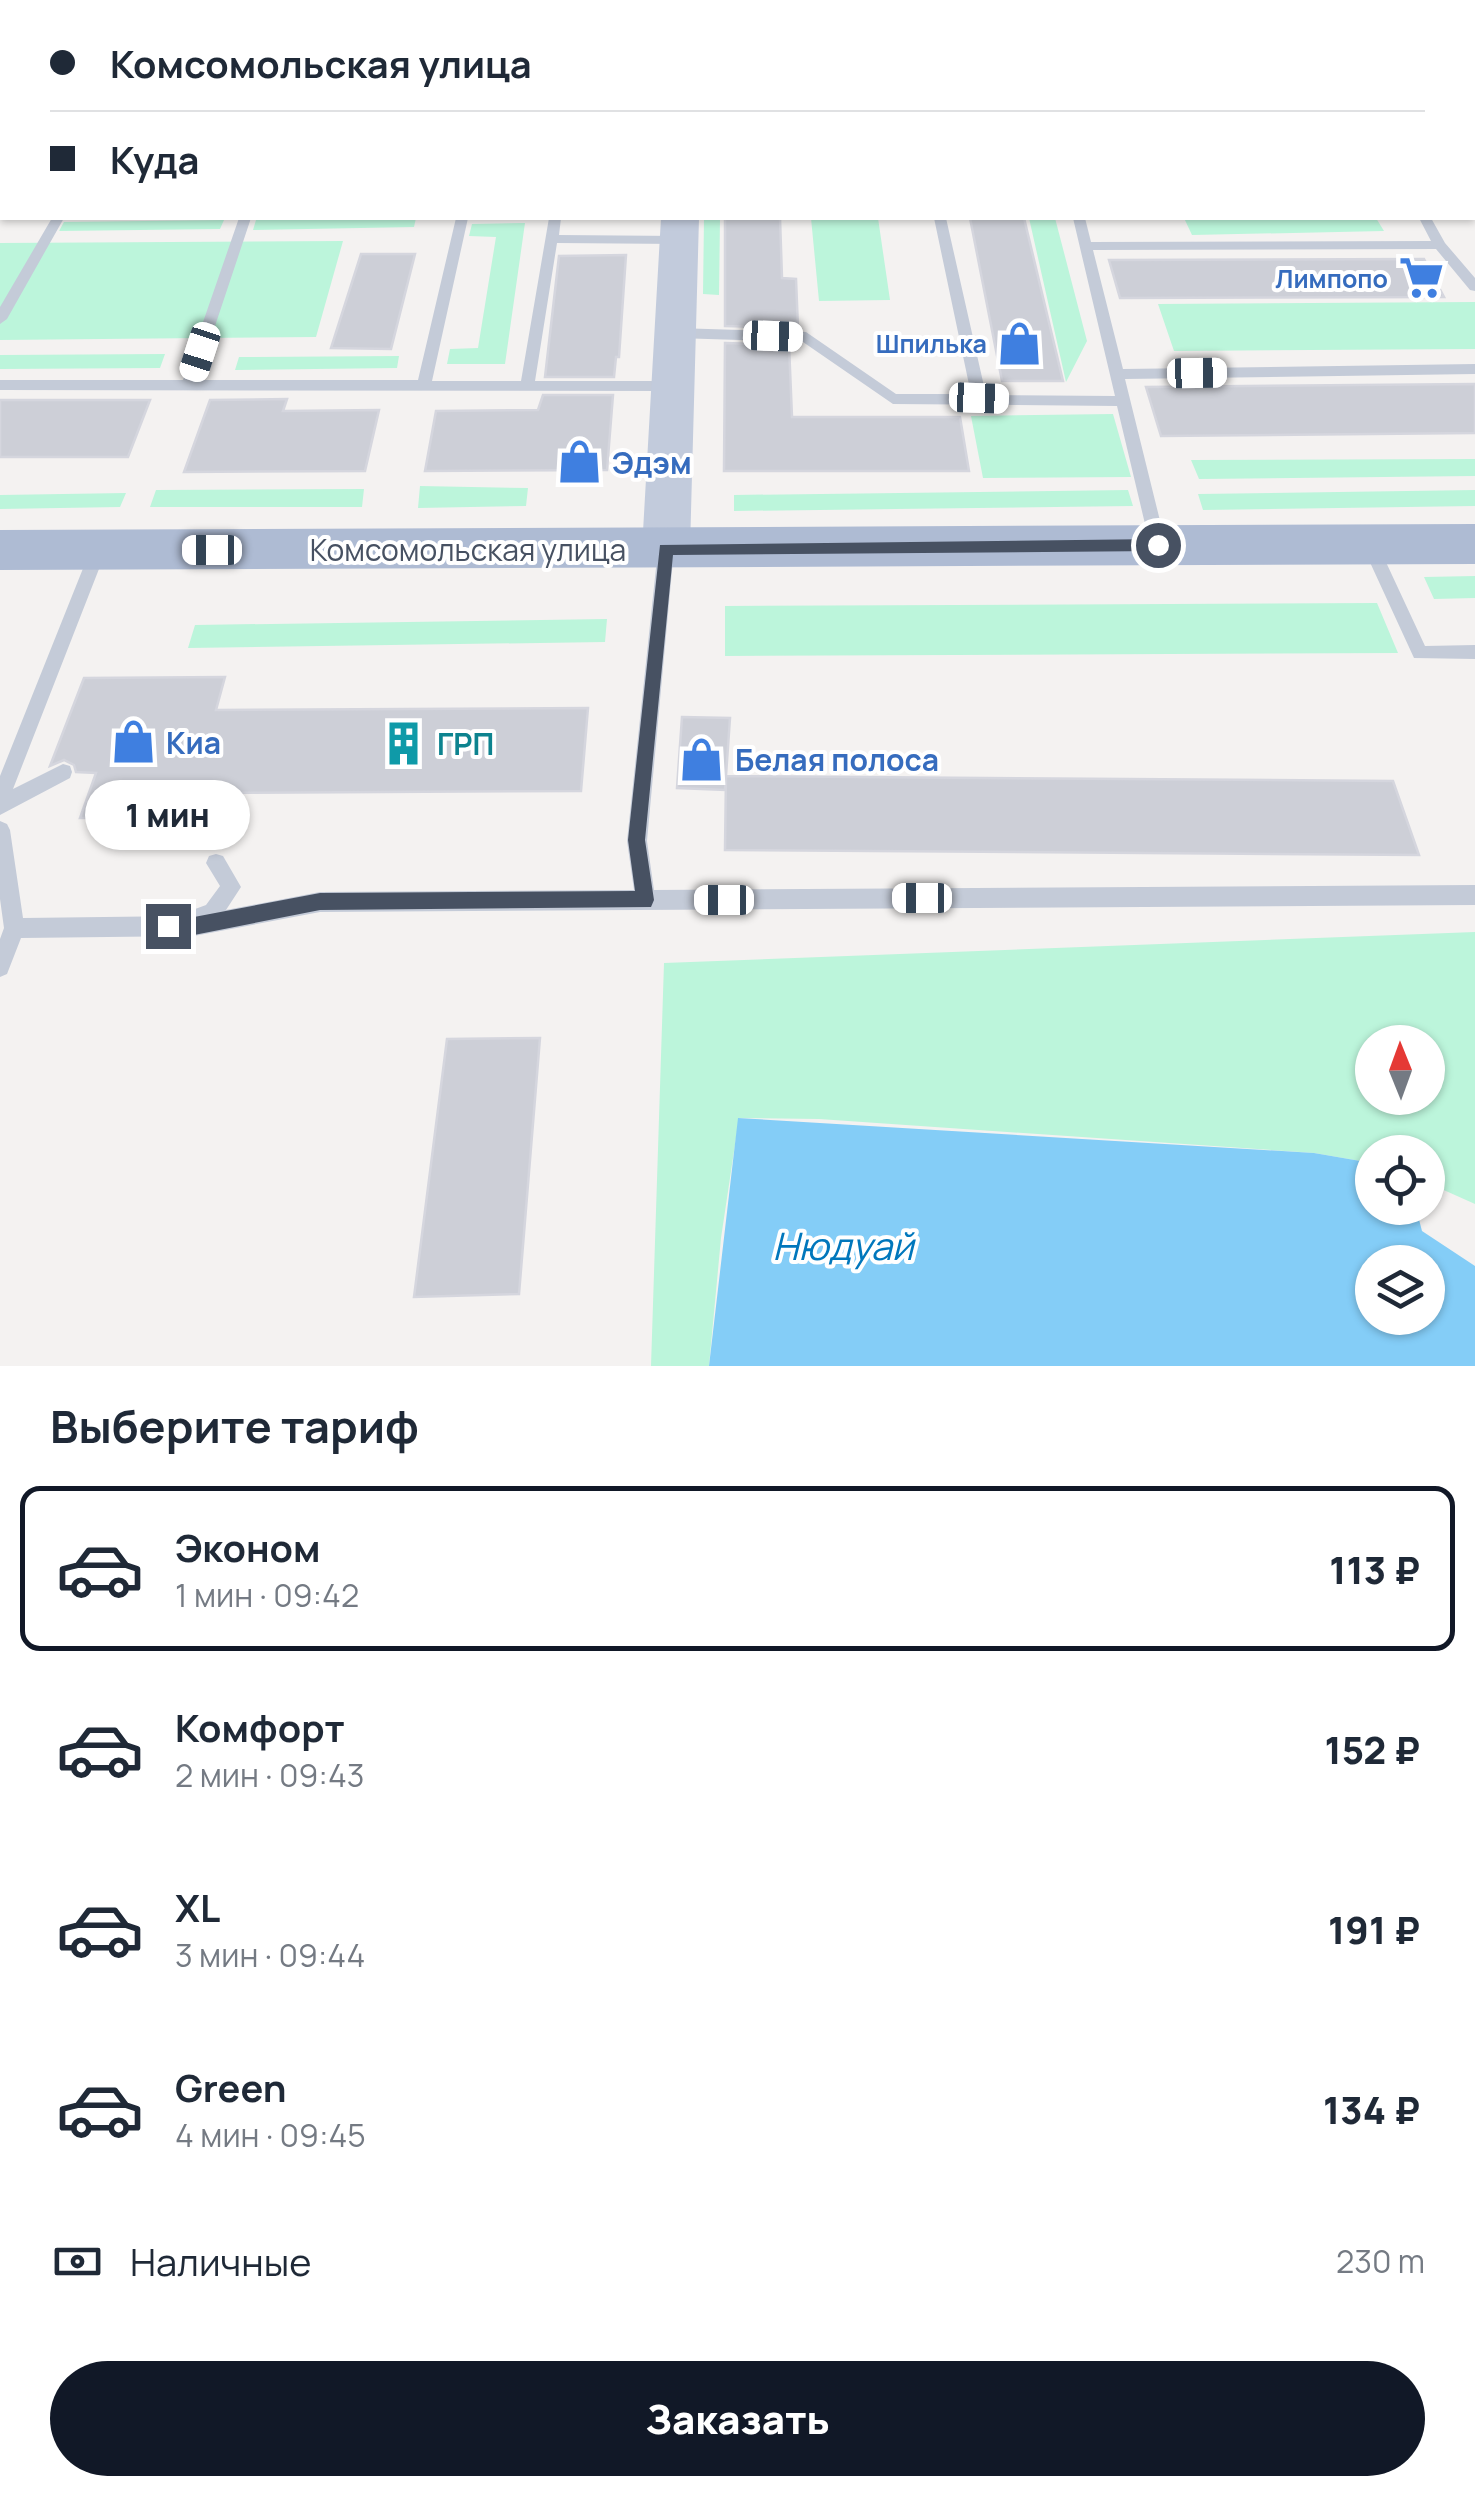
<!DOCTYPE html>
<html lang="ru">
<head>
<meta charset="utf-8">
<style>
  body { margin:0; font-family:Manrope,sans-serif; background:#f2f2f3; color:#1f2937; height:100vh; display:flex; flex-direction:column; font-size:38px; white-space:nowrap }
  * { box-sizing:border-box; margin:0 }
  p { font-size:32px; color:#747a83 }
  .icon { flex:none; width:55px; height:55px; fill:none; stroke:currentColor; stroke-width:2; stroke-linecap:round; stroke-linejoin:round }
  .map { position:relative; height:1366px; overflow:hidden }
  .drawer { display:flex; flex-direction:column; background:#fff; flex:1 }
  .drawer>* { flex:none }
  .banner { position:absolute; left:0px; top:0px; width:1475px; height:220px; box-shadow:0 2px 8px #0004; display:grid; align-content:center; height:220px; padding:0 50px; background:#fff }
  .needle { width:65px; rotate:359deg }
  .fabs { position:absolute; left:1355px; top:1025px; display:grid; gap:20px }
  .fabs a { display:grid; place-items:center; width:90px; height:90px; border-radius:50%; background:#fff; box-shadow:0 2px 8px #0004; font-size:50px }
  .end { position:absolute; width:45px; height:45px; margin:-22px; border:12px solid #475162; background:#fff; box-shadow:0 0 0 5px #fff }
  .from { border-radius:50% }
  .bubble { position:absolute; height:70px; border-radius:35px; background:#fff; box-shadow:0 2px 8px #0004; font-size:32px; font-weight:800; line-height:70px; text-align:center }
  .car { position:absolute; width:30px; height:60px; margin:-30px -15px; border-radius:12px; box-shadow:0 0 8px 2px #0007; background:linear-gradient(#fff 24%,#345 0 40%,#fff 0 76%,#345 0 86%,#fff 0) }
  .banner b { display:flex; align-items:center; gap:35px; height:95px; font-size:38px }
  .banner b+b { border-top:2px solid #e0e1e3 }
  .banner i { width:25px; height:25px; background:#1f2937 }
  ul { padding:0; list-style:none }
  li { display:flex; align-items:center; gap:30px; height:165px; margin:0 20px 15px; padding:0 30px; border:5px solid transparent; border-radius:20px }
  li div { flex:1 }
  li b { display:block; font-size:38px }
  li em { font-style:normal; font-weight:800 }
  li.active { border-color:#111827 }
  li>.icon { width:90px; height:90px; stroke-width:1.5 }
  h2 { padding:0 50px; font-size:45px; line-height:120px }
  .pay { display:flex; align-items:center; gap:25px; height:110px; padding:0 50px; font-size:38px }
  .pay p { margin-inline-start:auto }
  .cta { display:flex; gap:20px; margin-top:auto; padding:20px 50px }
  .cta a { flex:1; height:115px; border-radius:60px; background:#111827; color:#fff; font-size:40px; font-weight:800; line-height:115px; text-align:center }
  .map>svg:first-child { display:block }
</style>
</head>
<body>
<div class="map">
<svg width="1475" height="1366" viewBox="0 0 1475 1366">
  <rect width="100%" height="100%" fill="#f4f2f1"/>
  <path fill="#bcf5db" fill-rule="evenodd" d="M416,218L414,227L253,230L256,220Z
    M704,218H720L719,295L703,294Z
    M811,218H878L890,300L819,301Z
    M1029,218H1055L1087,341L1066,382Z
    M1184,218H1376L1384,231L1192,235Z
    M224,220L220,229L59,231L64,222Z
    M525,223L505,364H447L450,349L478,348L496,237L469,236L472,224Z
    M343,241L316,337L0,340V243Z
    M1475,302V349L1174,351L1158,304Z
    M165,354L160,368L0,369V355Z
    M399,356L397,368L235,370L239,357Z
    M1113,414L1131,477L983,478L971,416Z
    M1475,459V476L1199,479L1191,460Z
    M420,486L528,488L526,506L418,508Z
    M364,489L362,507H150L156,490Z
    M1128,490L1133,506L734,511V495Z
    M1475,490V506L1203,510L1198,494Z
    M126,493L120,507L0,509V495Z
    M1475,576V598L1434,599L1424,577Z
    M1377,603L1398,653L725,656V606Z
    M607,619L605,642L188,648L195,625Z
    M1475,932V1204L1428,1183V1152H1372V1163L1314,1153L819,1119L739,1118L721,1238L709,1366H651L664,963ZM1372,1042H1428V1098H1372Z"/>
  <path fill="#84cdf7" fill-rule="evenodd" d="M738,1118L1314,1153L1372,1163V1208H1416L1422,1231L1475,1266V1366H709ZM1372,1262H1428V1318H1372Z"/>
  <path fill="#cdcfd7" stroke="#d5d6de" stroke-width="2.5" d="M725,218H780L782,278L796,279L798,328L725,326Z
    M970,218H1024L1063,381H1002Z
    M361,254H415L391,349L331,348Z
    M626,255L619,357H616L614,377H545L559,256Z
    M1424,259L1444,297L1120,298L1109,260Z
    M725,343L789,345L792,417H960L969,471H724Z
    M1475,384V433L1161,436L1146,387Z
    M543,395H613L607,470L425,471L436,411L538,410Z
    M287,399L283,411L379,410L365,471L184,472L210,400Z
    M0,400H150L128,457H0Z
    M225,677L216,710L588,708L581,791L191,793L184,817L80,818L96,773L76,772L74,765L64,760L50,766L84,678Z
    M682,717L730,718L725,790L677,788Z
    M726,776L1393,781L1419,855L725,850Z
    M540,1038L519,1294L414,1297L447,1039Z"/>
  <g fill="none" stroke-linecap="round" stroke-linejoin="round">
    <path fill="#c4cbd8" fill-rule="evenodd" d="M32,0H44L45,2H34Z
      M167,0H177V2H167Z
      M931,0H941L942,2H932Z
      M0,40H2V49H0Z
      M1472,159H1475V167H1472Z
      M0,212H2V218L6,219L0,220Z
      M52,218H64L7,319L0,324V307Z
      M239,218H251L197,380H418L456,218H468L432,381H521L549,218H561L559,235L679,236L685,240L679,244L557,243L535,381H672L679,386L672,391L0,390V380H183Z
      M934,218H946L986,395L1115,396L1073,218H1085L1091,242L1431,241L1419,218H1431L1445,243L1475,278V291L1470,290L1436,249L1093,250L1123,369L1475,364V374L1125,379L1166,545L1158,551L1150,545L1117,406L893,404L803,342L676,338L669,333L676,328L806,332L896,394H971Z
      M1370,539L1378,545L1425,646L1475,645V659L1414,658L1362,545Z
      M666,543L674,549L647,841L654,890L1475,885V905L320,912L194,936L21,938L7,974L0,977V939L4,928L0,899V821L7,824L10,830L23,918L185,916L187,912L206,905L220,886L206,863L209,856L216,854L223,856L241,887L226,910L320,892L634,890L627,841L658,549Z
      M98,545L106,551L13,789L63,764L70,766L72,772L70,778L0,815V776L90,551Z"/>
    <path fill="#c4cbd8" fill-rule="evenodd" d="M0,152H2V168H0Z"/>
    <path fill="#c2cbdc" fill-rule="evenodd" d="M678,0H710V2H679Z
      M661,218H699L690,549L683,563L666,568L649,563L642,549Z"/>
    <path fill="#aebbd3" fill-rule="evenodd" d="M1475,524V564L0,570V530Z"/>
  </g>
  <path fill="#475162" d="M1158,539L1165,545L1158,551L673,555L645,840L654,900L651,907L320,910L194,935H168L158,926L168,917H194L320,893L635,891L628,840L660,545Z"/>
  <defs>
    <symbol id="supermarket-bare" viewBox="-9 -9 18 18"><path d="M-6-5.5h2.5l.6 2H6L4.5 2H-2.5L-4.4-4H-6ZM-1.5 3.2a1.3 1.3 0 1 0 .1 0ZM3 3.2a1.3 1.3 0 1 0 .1 0Z" fill="#3f7fe0" stroke="#fff" stroke-width="2.5" paint-order="stroke"/></symbol>
    <symbol id="shop-bare" viewBox="-9 -9 18 18"><path d="M-5-2.5h2.3a2.7 3.5 0 0 1 5.4 0H5L5.5 6h-11ZM-1.5-2.5h3a1.5 2.3 0 0 0-3 0Z" fill="#3f7fe0" stroke="#fff" stroke-width="2.5" paint-order="stroke"/></symbol>
    <symbol id="building-bare" viewBox="-9 -9 18 18"><path d="M-4-6H4V6H1V3H-1V6H-4ZM-2.5-4.3h1.7v1.8h-1.7ZM.8-4.3h1.7v1.8H.8ZM-2.5-1h1.7V.8h-1.7ZM.8-1h1.7V.8H.8Z" fill="#0f9aa8" stroke="#fff" stroke-width="2.5" paint-order="stroke"/></symbol>
  </defs>
  <g fill-rule="evenodd">
    <use href="#supermarket-bare" x="1390" y="246" width="63" height="63"/>
    <use href="#shop-bare" x="988" y="312" width="63" height="63"/>
    <use href="#shop-bare" x="548" y="430" width="63" height="63"/>
    <use href="#shop-bare" x="102" y="710" width="63" height="63"/>
    <use href="#building-bare" x="372" y="712" width="63" height="63"/>
    <use href="#shop-bare" x="670" y="728" width="63" height="63"/>
  </g>
  <g text-anchor="middle" dominant-baseline="central" stroke-width="8" stroke-linejoin="round" paint-order="stroke">
    <g font-size="25" font-weight="bold" fill="#366cbe" stroke="#fff" text-anchor="end">
      <text x="1388" y="278">Лимпопо</text>
      <text x="987" y="343">Шпилька</text>
    </g>
    <g font-size="30" font-weight="bold" fill="#366cbe" stroke="#fff" text-anchor="start">
      <text x="612" y="462">Эдэм</text>
      <text x="166" y="742">Киа</text>
      <text x="735" y="759">Белая полоса</text>
    </g>
    <g font-size="30" fill="#475162" stroke="#fff">
      <text x="468" y="549">Комсомольская улица</text>
    </g>
    <g font-size="30" font-weight="bold" fill="#0d838f" stroke="#fff" text-anchor="start">
      <text x="437" y="743">ГРП</text>
    </g>
    <g font-size="38" font-style="italic" fill="#0077bc" stroke="#fff">
      <text x="843" y="1245">Нюдуай</text>
    </g>
  </g>
</svg>
<div class="fabs">
<a><svg class="needle" viewBox="-14 -14 28 28"><path d="M0-13l5 13h-10z" fill="#e53935"/><path d="M0 13l5-13h-10z" fill="#747a83"/></svg></a>
<a><svg class="icon" aria-label="locate" viewBox="0 0 24 24"><circle cx="12" cy="12" r="6"/><path d="M12 2v4M12 18v4M2 12h4M18 12h4"/></svg></a>
<a><svg class="icon" aria-label="layers" viewBox="0 0 24 24"><path d="M12 4l9 5-9 5-9-5zM3 14l9 5 9-5"/></svg></a>
</div>
<i class="end from" style="left:1158px;top:545px"></i>
<i class="end" style="left:168px;top:926px"></i>
<div class="bubble" style="left:85px;top:780px;width:165px">1 мин</div>
<i class="car" style="left:773px;top:336px;rotate:92deg"></i>
<i class="car" style="left:200px;top:352px;rotate:198deg"></i>
<i class="car" style="left:1197px;top:373px;rotate:89deg"></i>
<i class="car" style="left:979px;top:398px;rotate:92deg"></i>
<i class="car" style="left:212px;top:550px;rotate:270deg"></i>
<i class="car" style="left:922px;top:898px;rotate:270deg"></i>
<i class="car" style="left:724px;top:900px;rotate:270deg"></i>
<div class="banner">
<b><i class="from"></i>Комсомольская улица</b>
<b><i></i>Куда</b>
</div>
</div>
<section class="drawer">
<h2>Выберите тариф</h2>
<ul>
<li class="active"><svg class="icon" aria-label="car" viewBox="0 0 24 24"><path d="M5 17H2v-5l4-1 3-4h7l3 4 3 1v5h-3M9 17h6M6 11h13"/><circle cx="7" cy="17" r="2"/><circle cx="17" cy="17" r="2"/></svg><div><b>Эконом</b><p>1 мин · 09:42</p></div><em>113 ₽</em></li>
<li><svg class="icon" aria-label="car" viewBox="0 0 24 24"><path d="M5 17H2v-5l4-1 3-4h7l3 4 3 1v5h-3M9 17h6M6 11h13"/><circle cx="7" cy="17" r="2"/><circle cx="17" cy="17" r="2"/></svg><div><b>Комфорт</b><p>2 мин · 09:43</p></div><em>152 ₽</em></li>
<li><svg class="icon" aria-label="car" viewBox="0 0 24 24"><path d="M5 17H2v-5l4-1 3-4h7l3 4 3 1v5h-3M9 17h6M6 11h13"/><circle cx="7" cy="17" r="2"/><circle cx="17" cy="17" r="2"/></svg><div><b>XL</b><p>3 мин · 09:44</p></div><em>191 ₽</em></li>
<li><svg class="icon" aria-label="car" viewBox="0 0 24 24"><path d="M5 17H2v-5l4-1 3-4h7l3 4 3 1v5h-3M9 17h6M6 11h13"/><circle cx="7" cy="17" r="2"/><circle cx="17" cy="17" r="2"/></svg><div><b>Green</b><p>4 мин · 09:45</p></div><em>134 ₽</em></li>
</ul>
<div class="pay"><svg class="icon" aria-label="cash" viewBox="0 0 24 24"><path d="M3 7h18v10H3z"/><circle cx="12" cy="12" r="2"/></svg>Наличные<p>230 m</p></div>
<div class="cta"><a>Заказать</a></div>
</section>
</body>
</html>
